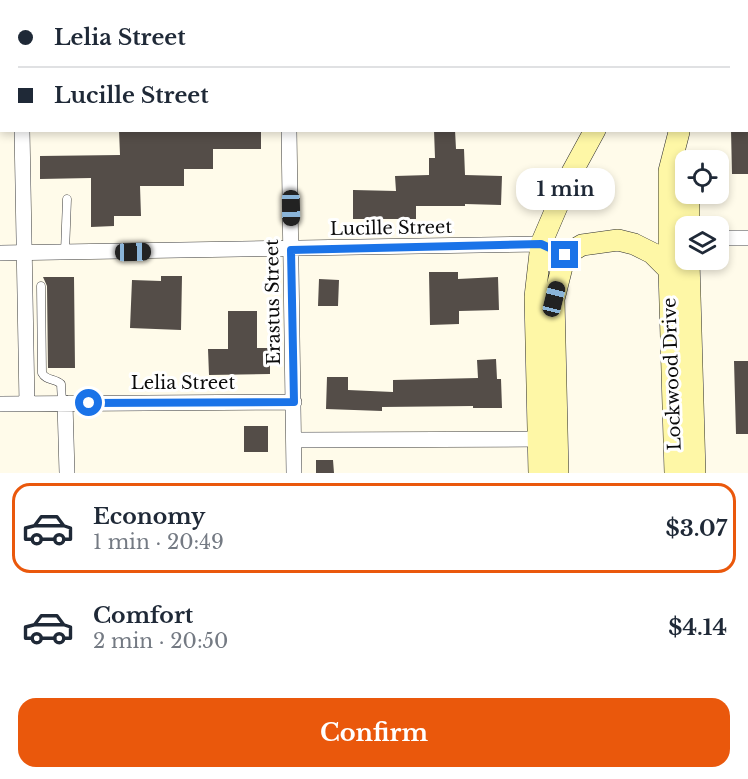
<!DOCTYPE html>
<html lang="en">
<head>
<meta charset="utf-8">
<style>
  body { margin:0; font-family:"Libre Baskerville",serif; background:#f6f6f7; color:#1f2937; height:100vh; display:flex; flex-direction:column; font-size:22px; white-space:nowrap }
  * { box-sizing:border-box; margin:0 }
  p { font-size:20px; color:#747a83 }
  .icon { flex:none; width:33px; height:33px; fill:none; stroke:currentColor; stroke-width:2; stroke-linecap:round; stroke-linejoin:round }
  .map { position:relative; height:473px; overflow:hidden }
  .sheet { display:flex; flex-direction:column; background:#fff; flex:1 }
  .sheet>* { flex:none }
  .top-card { position:absolute; left:0px; top:0px; width:748px; height:132px; box-shadow:0 3px 9px #0003; display:grid; align-content:center; height:132px; padding:0 18px; background:#fff }
  .tools { position:absolute; left:675px; top:150px; display:grid; gap:12px }
  .tools a { display:grid; place-items:center; width:54px; height:54px; border-radius:12px; background:#fff; box-shadow:0 3px 9px #0003; font-size:30px }
  .end { position:absolute; width:27px; height:27px; margin:-14px; border:8px solid #1a73e8; background:#fff; box-shadow:0 0 0 3px #fff }
  .from { border-radius:50% }
  .bubble { position:absolute; height:42px; border-radius:18px; background:#fff; box-shadow:0 3px 9px #0003; font-size:20px; font-weight:700; line-height:42px; text-align:center }
  .car { position:absolute; width:18px; height:36px; margin:-18px -9px; border-radius:8px; box-shadow:0 0 4px 2px #0007; background:linear-gradient(#222 24%,#8ab4d8 0 40%,#222 0 76%,#8ab4d8 0 86%,#222 0) }
  .top-card b { display:flex; align-items:center; gap:21px; height:57px; font-size:22px }
  .top-card b+b { border-top:2px solid #e0e1e3 }
  .top-card i { width:15px; height:15px; background:#1f2937 }
  ul { padding:10px 0 0; list-style:none }
  li { display:flex; align-items:center; gap:18px; height:90px; margin:0 12px 9px; padding:0 6px; border:3px solid transparent; border-radius:18px }
  li div { flex:1 }
  li b { display:block; font-size:22px }
  li em { font-style:normal; font-weight:700 }
  li.selected { border-color:#ea580c }
  li>.icon { width:54px; height:54px; stroke-width:1.5 }
  .action { display:flex; gap:12px; margin-top:auto; padding:12px 18px }
  .action a { flex:1; height:69px; border-radius:18px; background:#ea580c; color:#fff; font-size:24px; font-weight:700; line-height:69px; text-align:center }
  .map>svg:first-child { display:block }
</style>
</head>
<body>
<div class="map">
<svg width="748" height="473" viewBox="0 0 748 473">
  <rect width="100%" height="100%" fill="#fffbea"/>
  <path fill="#544d48" d="M119,130H261V149H213V169H184V186H140L141,216H114V226L91,227V178L40,179V156L120,155Z
    M434,130H455L456,149H464L465,175L502,176L501,205L465,204V206H416V219H353V190L396,191L395,176L429,175V158H435Z
    M731,130H748V174H732Z
    M429,272H458V279L498,277L499,310L459,311V324L430,325Z
    M161,276H182L181,330L130,328L132,280L161,281Z
    M43,277H74L75,368H48L47,286Z
    M319,279L339,280L338,306H318Z
    M228,311H257V348H270V374L209,375L208,349H228Z
    M496,359L497,379H501L502,408H473V406L382,407V411L326,409L327,377H348V390L393,392V380L478,378L477,360Z
    M734,361H748V434H736Z
    M244,426H268V452H244Z
    M316,460H333L334,473H316Z"/>
  <g fill="none" stroke-linecap="round" stroke-linejoin="round">
    <defs>
      <path id="lane" d="M677,2L690,0
        M65,252L67,199
        M41,286L42,373C46,381 55,378 61,384L62,403"/>
      <path id="street" d="M20,0V2
        M287,0V2
        M566,0V2
        M0,57H2
        M22,130L27,404
        M289,130L294,473
        M718,238H748
        M0,253L541,244L565,255
        M65,403L67,473
        M0,404L294,402
        M294,440L546,439"/>
      <path id="secondary" d="M672,0V2
        M689,194V226
        M689,260L695,473
        M539,473L535,297L541,244L571,174L595,130
        M558,473L554,299L565,255L582,245L618,240L634,244L652,253L669,270
        M675,473L669,270V171L679,132"/>
    </defs>
    <use href="#lane" stroke="#3e3e3e" stroke-width="9"/>
    <use href="#street" stroke="#3e3e3e" stroke-width="16"/>
    <use href="#secondary" stroke="#2d2d2d" stroke-width="22"/>
    <use href="#lane" stroke="#fff" stroke-width="8"/>
    <use href="#street" stroke="#fff" stroke-width="15"/>
    <use href="#secondary" stroke="#fef7a6" stroke-width="21"/>
  </g>
  <g fill="none" stroke-linecap="round" stroke-linejoin="round">
    <path stroke="#1a73e8" stroke-width="8" d="M89,403L294,402L291,250L541,244L565,255"/>
  </g>
  <g text-anchor="middle" dominant-baseline="central" stroke-width="6" stroke-linejoin="round" paint-order="stroke">
    <g font-size="18" fill="#0b0b0b" stroke="#fff">
      <text transform="translate(391 228) rotate(-1)">Lucille Street</text>
      <text transform="translate(273 302) rotate(-91)">Erastus Street</text>
      <text transform="translate(672 374) rotate(-92)">Lockwood Drive</text>
      <text x="183" y="383">Lelia Street</text>
    </g>
  </g>
</svg>
<div class="tools">
<a><svg class="icon" aria-label="locate" viewBox="0 0 24 24"><circle cx="12" cy="12" r="6"/><path d="M12 2v4M12 18v4M2 12h4M18 12h4"/></svg></a>
<a><svg class="icon" aria-label="layers" viewBox="0 0 24 24"><path d="M12 4l9 5-9 5-9-5zM3 14l9 5 9-5"/></svg></a>
</div>
<i class="end from" style="left:89px;top:403px"></i>
<i class="end" style="left:565px;top:255px"></i>
<div class="bubble" style="left:516px;top:168px;width:99px">1 min</div>
<i class="car" style="left:291px;top:208px;rotate:179deg"></i>
<i class="car" style="left:133px;top:252px;rotate:89deg"></i>
<i class="car" style="left:554px;top:299px;rotate:14deg"></i>
<div class="top-card">
<b><i class="from"></i>Lelia Street</b>
<b><i></i>Lucille Street</b>
</div>
</div>
<section class="sheet">
<ul>
<li class="selected"><svg class="icon" aria-label="car" viewBox="0 0 24 24"><path d="M5 17H2v-5l4-1 3-4h7l3 4 3 1v5h-3M9 17h6M6 11h13"/><circle cx="7" cy="17" r="2"/><circle cx="17" cy="17" r="2"/></svg><div><b>Economy</b><p>1 min · 20:49</p></div><em>$3.07</em></li>
<li><svg class="icon" aria-label="car" viewBox="0 0 24 24"><path d="M5 17H2v-5l4-1 3-4h7l3 4 3 1v5h-3M9 17h6M6 11h13"/><circle cx="7" cy="17" r="2"/><circle cx="17" cy="17" r="2"/></svg><div><b>Comfort</b><p>2 min · 20:50</p></div><em>$4.14</em></li>
</ul>
<div class="action"><a>Confirm</a></div>
</section>
</body>
</html>
